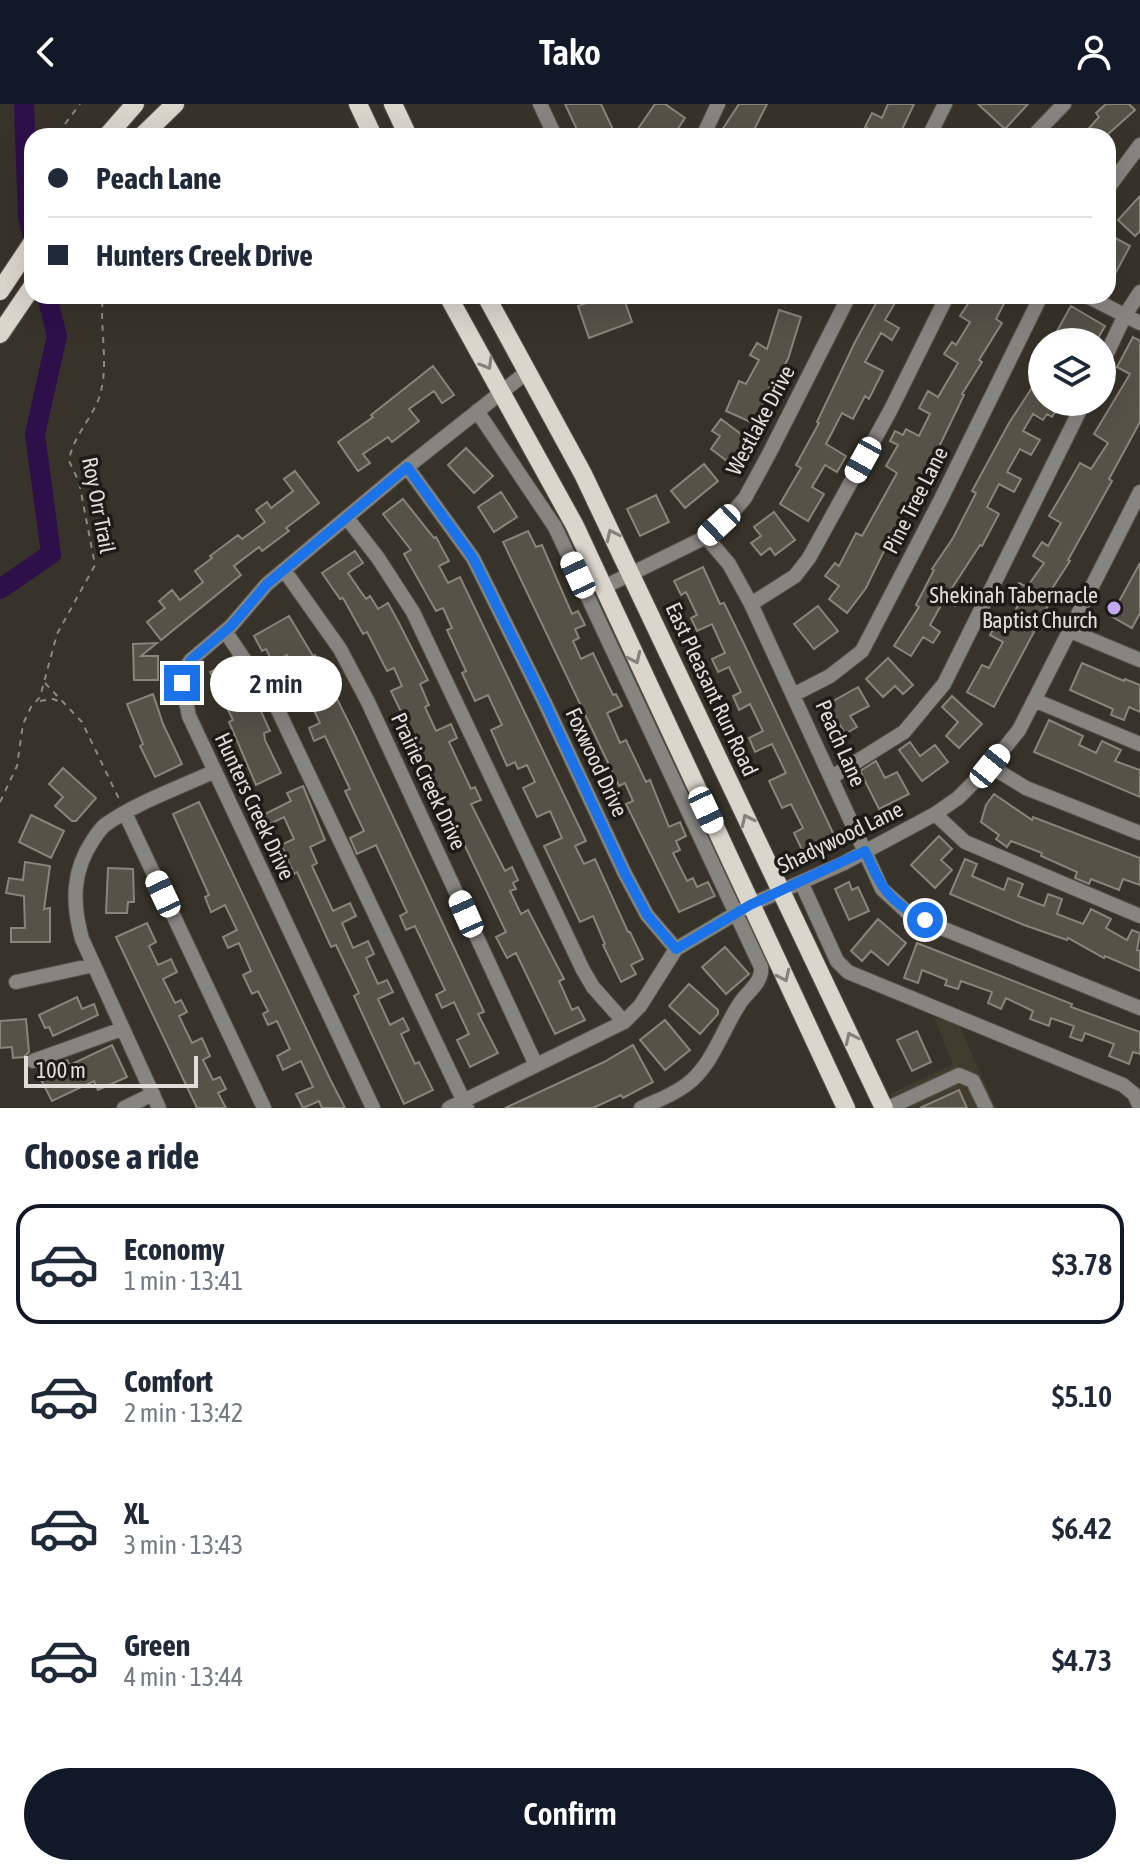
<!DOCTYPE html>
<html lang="en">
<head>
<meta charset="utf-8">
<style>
  body { margin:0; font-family:"Asap Condensed",sans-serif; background:#f6f6f7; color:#1f2937; height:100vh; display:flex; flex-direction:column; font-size:30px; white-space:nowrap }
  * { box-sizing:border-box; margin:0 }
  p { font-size:26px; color:#747a83 }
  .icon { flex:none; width:44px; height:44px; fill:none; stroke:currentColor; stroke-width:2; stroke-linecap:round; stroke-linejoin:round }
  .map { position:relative; height:1004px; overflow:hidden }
  .sheet { display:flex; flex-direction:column; background:#fff; flex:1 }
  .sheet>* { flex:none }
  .top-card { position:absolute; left:24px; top:24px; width:1092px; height:176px; border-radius:24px; box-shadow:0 8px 32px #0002; display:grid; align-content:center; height:176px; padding:0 24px; background:#fff }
  .fabs { position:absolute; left:1028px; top:224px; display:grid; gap:16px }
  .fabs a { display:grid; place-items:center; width:88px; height:88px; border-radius:50%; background:#fff; box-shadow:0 8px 32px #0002; font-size:40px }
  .scale { position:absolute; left:24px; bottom:20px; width:174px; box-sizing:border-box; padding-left:8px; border:4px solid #e1ded9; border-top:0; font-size:22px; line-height:28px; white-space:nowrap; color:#e1ded9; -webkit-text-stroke:6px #1d1b17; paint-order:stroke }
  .end { position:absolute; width:36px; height:36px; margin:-18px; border:10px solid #1a73e8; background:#fff; box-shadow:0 0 0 4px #fff }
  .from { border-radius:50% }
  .bubble { position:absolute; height:56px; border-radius:28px; background:#fff; box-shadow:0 8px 32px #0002; font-size:26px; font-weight:600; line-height:56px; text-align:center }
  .car { position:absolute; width:24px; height:48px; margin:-24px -12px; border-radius:10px; box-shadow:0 0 6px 2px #0007; background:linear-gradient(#fff 24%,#345 0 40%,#fff 0 76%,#345 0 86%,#fff 0) }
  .top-card b { display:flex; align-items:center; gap:28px; height:76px; font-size:30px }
  .top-card b+b { border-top:2px solid #e0e1e3 }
  .top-card i { width:20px; height:20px; background:#1f2937 }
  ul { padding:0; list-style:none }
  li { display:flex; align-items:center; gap:24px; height:120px; margin:0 16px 12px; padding:0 8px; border:4px solid transparent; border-radius:24px }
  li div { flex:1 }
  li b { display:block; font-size:30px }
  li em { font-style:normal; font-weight:600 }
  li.current { border-color:#111827 }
  li>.icon { width:72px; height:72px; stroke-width:1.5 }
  h2 { padding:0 24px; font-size:36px; line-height:96px }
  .button { display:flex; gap:16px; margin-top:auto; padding:16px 24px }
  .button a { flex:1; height:92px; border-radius:48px; background:#111827; color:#fff; font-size:32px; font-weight:600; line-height:92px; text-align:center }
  header { display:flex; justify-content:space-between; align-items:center; height:104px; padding:0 24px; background:#111827; color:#fff; font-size:36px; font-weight:600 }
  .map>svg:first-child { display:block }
</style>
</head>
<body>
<header><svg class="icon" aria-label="back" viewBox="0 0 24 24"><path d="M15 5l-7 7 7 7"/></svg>Tako<svg class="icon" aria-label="person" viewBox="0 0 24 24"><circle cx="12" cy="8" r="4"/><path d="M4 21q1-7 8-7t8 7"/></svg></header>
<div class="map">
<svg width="1140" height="1004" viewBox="0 0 1140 1004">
  <rect width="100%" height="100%" fill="#37332a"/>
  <path fill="#423c2e" d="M946,911L956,915L996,1004H897L890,990L953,960L935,916Z"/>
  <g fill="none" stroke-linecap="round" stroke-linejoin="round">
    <path stroke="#2d0f4a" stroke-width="20" d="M24,0L28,112L32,130
      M0,485L51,450L35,330L57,232L47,192"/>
  </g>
  <path fill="#565248" stroke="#89857a" stroke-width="2" d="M565,0H601L616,32H580Z
    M655,0H665L685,14L673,32H633Z
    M739,0H767L751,32H718Z
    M888,0H914L899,32H882L865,23L872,9L882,14Z
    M978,0H1028L1005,25Z
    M1106,0H1129L1135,6L1106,32H1082L1099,13L1096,9Z
    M1140,92V127L1135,132L1118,116Z
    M1108,130L1130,142L1115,170L1108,167Z
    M607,192H623L632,218L589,234L578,202Z
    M880,192H899L885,216L899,224L892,236L881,229L865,258L883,267L869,295L865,292L853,315L842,309L826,340L846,352L837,368L825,361L812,383L824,390L808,417L780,400L801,364L796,361L819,319L817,318L855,238Z
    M973,192H1008L996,215L1002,219L979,256L982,258L962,290L964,291L926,370L904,406L866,484L847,509L829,495L839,482L825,472L835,459L839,462L856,429L862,432L897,369L886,362L898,341L890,337L895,327L903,331L906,325L919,332L930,310L919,304L928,287L938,293L958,259L944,250L952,238L956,241L970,218L960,212Z
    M1071,202L1105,222L1098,234L1084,226L1077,238H1060L1053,234Z
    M779,206L801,213L788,255L772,284L770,283L755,320L726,307L739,277L746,280L759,256L750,251L757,239L767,245Z
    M1133,233L1140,237V318L1109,375L1112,377L1068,456L1070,457L1046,494L1051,496L994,603L967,588L982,561L989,564L1003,538L990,531L997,518L1006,523L1021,496L1012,491L1019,479L1027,483L1044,459L1033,452L1042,438L1048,442L1061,419L1049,412L1058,397L1080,359L1091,365L1108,339L1094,330L1130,270L1117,263Z
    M1042,252V298H1050L1058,303L1052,313L1047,310L1043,316L1033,310L1023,327L1040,336L1031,351L1020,345L1007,368L1021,375L1014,388L999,380L987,403L999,410L982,442L980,441L952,484L962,489L955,502L944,496L930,521L940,528L933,539L923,533L911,552L894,542L919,503L916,501L934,466L932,465L953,434L976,389L972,387L1009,319L1035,279L1031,277Z
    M433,262L454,291L442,299L434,287L409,305L419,317L392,338L388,333L363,350L370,359L358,367L338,338L373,313L371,311Z
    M721,315L749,336L731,360L711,345L720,332L712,327Z
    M466,344L493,372L474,389L448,361Z
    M704,360L718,377L685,404L671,387Z
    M295,367L319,399L286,424L289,427L262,447L259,443L234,462L241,471L161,536L147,518L165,504L159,497L172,486L180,496L203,478L195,467L212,454L210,452L238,431L242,435L265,418L256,406L267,398L271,404L293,387L284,375Z
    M501,388L517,413L494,428L478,403Z
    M656,391L669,418L640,432L627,405Z
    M403,395L434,434L436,433L449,457L439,462L448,479L460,473L586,737L575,742L584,760L595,755L628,828H630L643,855L631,861L636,870L621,878L603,841L605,840L593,812L580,818L544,742L562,734L550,707L537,713L523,684L535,678L527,661L518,665L515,658L507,662L491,626L502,621L488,591L475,597L462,569L466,567L447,526L452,524L443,504L436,507L404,450L411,446L383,410Z
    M774,408L795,436L775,451L770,444L761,451L751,439L761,432L754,423Z
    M528,427L536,443L542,441L572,510L578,507L585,521L575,525L579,534L573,537L581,555L593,549L613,591L616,590L622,602L607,609L620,639L626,636L646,678L650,676L669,723L680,718L686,732L676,737L680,746L673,749L687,777L693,774L697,783L708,778L715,792L679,808L626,700L633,697L625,679L619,682L503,438Z
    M355,447L363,459L348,469L366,495L370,492L378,505L388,499L399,519L428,576L420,580L429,601L425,603L436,627L451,620L457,634L449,638L471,685L475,683L481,696L471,700L505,767L512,763L518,776L513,779L516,785L510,787L521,810L528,806L564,875L559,877L572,906L578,903L585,916L555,930L516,849L507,854L496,833L506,828L391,587L402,582L394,564L387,567L367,528L363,530L343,494L340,495L322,469Z
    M1140,459V509L1132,524L1111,512Z
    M703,463L720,500L724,499L744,540L834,731L802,746L794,729L803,724L791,700L782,704L769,677L786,669L772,640L755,648L749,634L763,627L750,600L739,606L733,592L741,588L729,563L718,568L712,555L725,549L712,520L697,527L691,514L697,511L686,488L681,491L674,477Z
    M818,502L838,527L814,545L794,520Z
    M289,512L313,552L315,551L354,629L484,908L478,910L498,949L470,963L457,936L469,930L454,898L442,904L436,891L445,886L415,822L406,826L400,812L407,808L376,741L357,750L350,734L364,727L345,687L350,685L325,632L314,637L309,624L320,619L308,594L298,599L292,585L301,580L287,551L273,559L266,545L262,547L254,532Z
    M157,539L141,552H158V576H134L133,540Z
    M888,554L913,581L903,590L895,582L883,593L866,575Z
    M233,557L244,581L248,579L256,591L254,592L270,627L264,629L265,636L281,669L256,681L229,618L233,616L210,568Z
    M1082,559L1124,577L1125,575L1140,581V608L1129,603L1124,616L1111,611L1113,605L1070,586Z
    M858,583L869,602L850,612L857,623L845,630L828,600Z
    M153,590L163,620L182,660L155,673L140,642L143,640L127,600Z
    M952,592L982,620L959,644L946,632L958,618L942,603Z
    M1049,616L1083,632L1079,641L1096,649L1102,637L1121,646L1115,657L1140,666V693L1034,648Z
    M910,638L920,652L935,641L948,658L922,677L899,646Z
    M876,657L885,674L897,668L909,690L879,705L860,667Z
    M63,664L96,694L76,717H72L55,702L63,693L49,680Z
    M303,682L325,736L310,743L317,759L312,762L333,807L350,799L356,812L342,819L353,844L368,837L374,850L366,854L378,880L387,876L393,888L378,895L390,921L403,914L409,926L401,930L415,960L419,958L433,986L404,1000L354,892L359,889L336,841L331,843L297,768L294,770L281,741L294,735L284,713L268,721L263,711L291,697L287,689Z
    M994,690L1032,716L1033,713L1140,754V781L1123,775L1119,786L1091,775L1089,780L1075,774L1077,768L1041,752L1042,749L1011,737L1007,743L996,735L999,731L981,718L986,701Z
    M199,698L330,975L345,1004H322L319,997L303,1004L296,990L313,983L301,957L283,966L277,952L290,945L277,917L268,921L263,910L268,907L258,887L252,890L243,871L251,867L239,839L228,844L223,833L237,826L225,801L211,808L205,793L209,791L173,710Z
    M31,711L64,727L51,754L19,738Z
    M939,732L952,745L941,756L952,766L935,784L911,761Z
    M965,755L977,760L972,772L1004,786L1008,774L1023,780L1018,792L1044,802L1048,790L1062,795L1057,810L1083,820L1091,805L1111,815L1106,824L1127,836L1132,826L1140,829L1137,846L1140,847V867L1105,852L1104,854L1068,834L1067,836L1024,821L950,790Z
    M25,758L50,762L44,805L50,804V838H11V824H25L24,792L6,789L9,774L23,776Z
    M108,764L133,765L134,798H128L127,809H106Z
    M849,778L852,786L858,783L869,807L849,816L835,785Z
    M878,815L906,839L888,861L871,847L862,857L851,847Z
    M147,819L156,838L149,842L158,861L171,855L177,868L163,875L175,899L181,896L187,908L179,912L192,939L202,934L210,952L203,956L213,976L220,973L226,985L218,989L226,1004H197L116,833Z
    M917,839L1072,900L1071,903L1140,928V950L1133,948L1129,960L1109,952L1114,940L1085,929L1082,937L1070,933L1074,922L1051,914L1049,922L1030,915L1033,907L1006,894L1001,905L988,899L992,888L961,877L958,885L945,881L947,876L922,866L918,879L904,874Z
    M725,843L749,870L726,890L702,863Z
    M689,880L718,906V910L700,930L669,902Z
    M77,893L82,905L94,900L98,911L53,932L49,923L45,924L39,911Z
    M26,915L29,948L24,953L13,954L12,943L0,944V917Z
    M665,916L690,946L665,966L640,936Z
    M917,927L931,958L912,967L897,936Z
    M112,941L127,973L98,986L94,977L52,997L38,970L67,956L70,961Z
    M633,941L653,978L623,994L621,991L593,1004H505L604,958Z
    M959,986L967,1004H920Z"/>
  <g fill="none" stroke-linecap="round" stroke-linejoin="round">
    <defs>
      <path id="minor" d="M540,0L555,32
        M703,32L718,0
        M929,32L945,0
        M1033,32L1064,0
        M1108,84L1140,41
        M1087,192L1140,219
        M1102,260L1125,211L1140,188
        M477,307L555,423L761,863C763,878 748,887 740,899C722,926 713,961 686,981C673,991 656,997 641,1004
        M407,363L473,454L545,599L625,770L647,811L676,845
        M347,414L378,454L413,508L583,866L593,883L624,918
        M706,433L729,460L751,500L882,785L906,807L944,825L1140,904
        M284,466L340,545L368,598L536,961
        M602,484L706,433L731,410L745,394L770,348L849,192
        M751,500L795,472L809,454L890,307L947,192
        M1068,526L1140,556
        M225,527L277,604L467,1004
        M795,590L830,572L862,547L940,397L1041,192
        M1034,596L1140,640
        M990,662L1026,684L1140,729
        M832,673L904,628L944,580L1084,298
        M125,709L264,1004
        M935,710L965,738L1140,812
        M801,778L837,857L848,868L1123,981L1134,990L1140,1003
        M16,878L94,861
        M33,957L122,925
        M124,1004L153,990
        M159,1004L82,835C72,799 72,767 93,736C97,730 100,725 105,721C135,699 181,683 215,667
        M373,1004L189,612L182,579L185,565L191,556L231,522L267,480L407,363L527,268
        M449,1004L624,918L640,902L676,845L750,801L844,759L935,710L958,694L990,662L1019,626L1140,388
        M888,1004L959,971L973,977L986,1004"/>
      <path id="major" d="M358,0L373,32
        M393,0L408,32
        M107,32L135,0
        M142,32L175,0
        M0,187L32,139
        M448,192L575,422L846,1004
        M486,192L583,370L884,1004
        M0,230L32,183"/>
    </defs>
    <use href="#minor" stroke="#56524a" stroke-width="16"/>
    <use href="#major" stroke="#56524a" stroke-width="20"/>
    <path stroke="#8c8982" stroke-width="2" stroke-dasharray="6 6" stroke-linecap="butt" d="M65,32V20L80,0
      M45,579L82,618L120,697
      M40,597L53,595L61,598
      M0,698L17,662L23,620L31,603L40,593L57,530L95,461L79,378L69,357C72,334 91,316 99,294C110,261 99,226 103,192"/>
    <use href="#minor" stroke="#878580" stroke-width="14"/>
    <use href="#major" stroke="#dad6cc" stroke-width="18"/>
  </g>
  <defs><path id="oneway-chevron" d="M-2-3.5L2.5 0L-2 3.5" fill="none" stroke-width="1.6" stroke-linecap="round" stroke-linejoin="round" transform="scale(2)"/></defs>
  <g stroke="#85827b">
    <use href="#oneway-chevron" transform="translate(487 260) rotate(60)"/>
    <use href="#oneway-chevron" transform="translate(612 431) rotate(-115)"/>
    <use href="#oneway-chevron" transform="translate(635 554) rotate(65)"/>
    <use href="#oneway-chevron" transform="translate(747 716) rotate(-115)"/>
    <use href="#oneway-chevron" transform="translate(784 872) rotate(65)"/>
    <use href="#oneway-chevron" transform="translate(851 934) rotate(-115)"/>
  </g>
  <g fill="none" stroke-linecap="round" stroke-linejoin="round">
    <path stroke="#1a73e8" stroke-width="10" d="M182,579L185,565L191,556L231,522L267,480L407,363L473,454L545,599L625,770L647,811L676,845L750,801L865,747C881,783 888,798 925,816"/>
  </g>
  <circle fill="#c5a7f1" stroke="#1d1b17" stroke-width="3" cx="1114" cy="504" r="8"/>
  <g text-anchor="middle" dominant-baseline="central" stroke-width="7" stroke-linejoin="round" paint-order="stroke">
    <g font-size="22" fill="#e1ded9" stroke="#1d1b17">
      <text transform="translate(760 316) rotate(-62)">Westlake Drive</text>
      <text transform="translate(915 396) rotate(-63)">Pine Tree Lane</text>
      <text transform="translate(99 401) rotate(79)">Roy Orr Trail</text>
      <text transform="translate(712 585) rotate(65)">East Pleasant Run Road</text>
      <text transform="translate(841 639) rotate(66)">Peach Lane</text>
      <text transform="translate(597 658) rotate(65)">Foxwood Drive</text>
      <text transform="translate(429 677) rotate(65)">Prairie Creek Drive</text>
      <text transform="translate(255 702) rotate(65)">Hunters Creek Drive</text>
      <text transform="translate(840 733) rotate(-26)">Shadywood Lane</text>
    </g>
    <g font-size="22" fill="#e1ded9" stroke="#1d1b17" text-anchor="end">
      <text x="1098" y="491">Shekinah Tabernacle<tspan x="1098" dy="25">Baptist Church</tspan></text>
    </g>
  </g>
</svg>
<div class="fabs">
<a><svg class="icon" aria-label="layers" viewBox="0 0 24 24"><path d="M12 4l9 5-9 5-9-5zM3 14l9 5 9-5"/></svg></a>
</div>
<div class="scale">100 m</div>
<i class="end from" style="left:925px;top:816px"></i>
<i class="end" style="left:182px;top:579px"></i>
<div class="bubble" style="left:210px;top:552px;width:132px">2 min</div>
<i class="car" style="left:863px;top:356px;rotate:209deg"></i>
<i class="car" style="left:719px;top:421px;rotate:227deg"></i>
<i class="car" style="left:578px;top:471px;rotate:335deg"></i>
<i class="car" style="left:990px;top:662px;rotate:39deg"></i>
<i class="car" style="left:706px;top:706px;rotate:155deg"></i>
<i class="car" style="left:163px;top:790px;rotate:335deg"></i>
<i class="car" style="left:466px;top:810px;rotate:336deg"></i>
<div class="top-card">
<b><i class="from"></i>Peach Lane</b>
<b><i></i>Hunters Creek Drive</b>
</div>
</div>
<section class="sheet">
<h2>Choose a ride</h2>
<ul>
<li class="current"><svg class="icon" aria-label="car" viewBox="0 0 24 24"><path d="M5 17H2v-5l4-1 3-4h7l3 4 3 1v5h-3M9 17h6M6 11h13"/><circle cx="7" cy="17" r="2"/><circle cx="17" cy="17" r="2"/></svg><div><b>Economy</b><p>1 min · 13:41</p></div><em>$3.78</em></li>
<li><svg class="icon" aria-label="car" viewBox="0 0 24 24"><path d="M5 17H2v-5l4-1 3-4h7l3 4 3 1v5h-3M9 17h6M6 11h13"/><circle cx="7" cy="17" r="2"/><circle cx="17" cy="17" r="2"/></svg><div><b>Comfort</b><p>2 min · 13:42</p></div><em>$5.10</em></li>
<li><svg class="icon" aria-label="car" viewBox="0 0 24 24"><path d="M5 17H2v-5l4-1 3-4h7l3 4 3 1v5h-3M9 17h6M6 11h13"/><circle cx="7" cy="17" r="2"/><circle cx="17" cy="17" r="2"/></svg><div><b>XL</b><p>3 min · 13:43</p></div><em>$6.42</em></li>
<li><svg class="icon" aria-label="car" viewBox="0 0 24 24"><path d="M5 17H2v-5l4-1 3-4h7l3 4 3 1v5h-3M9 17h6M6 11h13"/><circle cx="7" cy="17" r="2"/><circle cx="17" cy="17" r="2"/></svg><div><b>Green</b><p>4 min · 13:44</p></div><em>$4.73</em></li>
</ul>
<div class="button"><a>Confirm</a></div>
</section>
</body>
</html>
